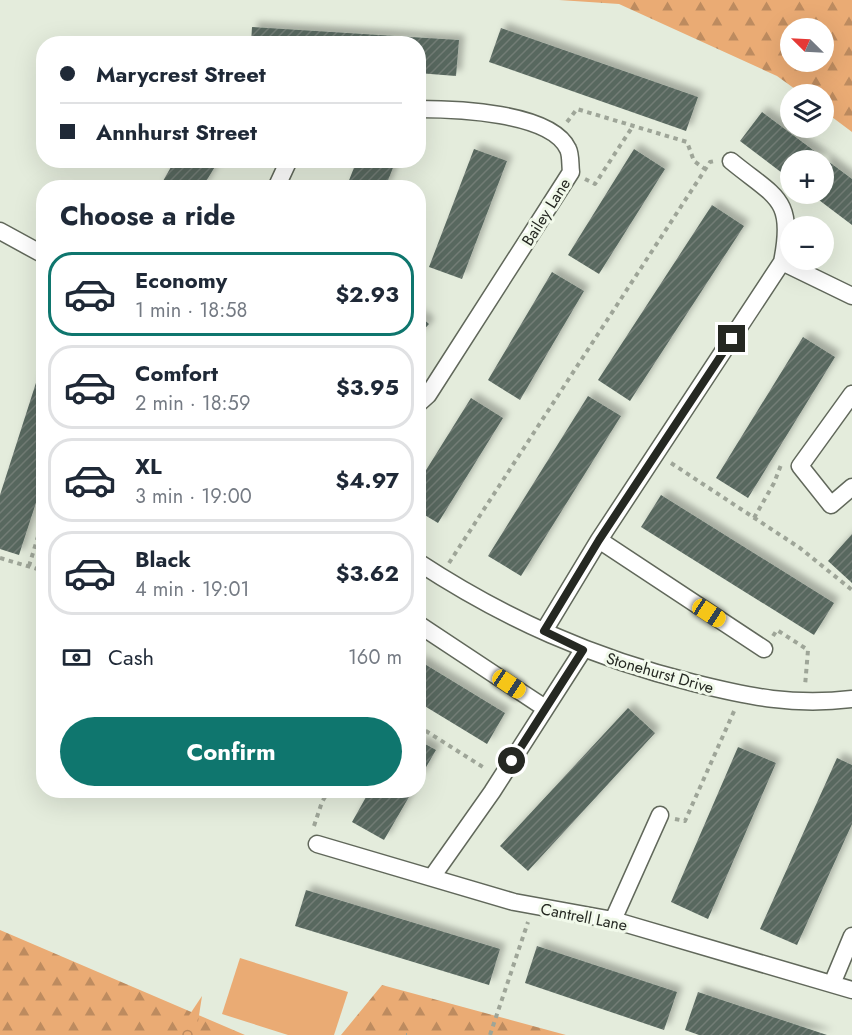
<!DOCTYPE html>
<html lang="en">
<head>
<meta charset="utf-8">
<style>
  body { margin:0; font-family:Jost,sans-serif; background:#f2f2f3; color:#1f2937; height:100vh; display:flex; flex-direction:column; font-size:22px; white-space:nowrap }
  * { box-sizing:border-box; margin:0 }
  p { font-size:20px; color:#747a83 }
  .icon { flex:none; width:33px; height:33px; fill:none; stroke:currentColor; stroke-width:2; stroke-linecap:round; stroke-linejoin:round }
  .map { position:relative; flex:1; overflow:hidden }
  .details { position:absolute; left:36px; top:180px; width:390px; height:618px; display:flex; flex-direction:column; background:#fff; border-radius:24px; box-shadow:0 6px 24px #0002 }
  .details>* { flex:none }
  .hud { position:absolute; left:36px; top:36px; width:390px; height:132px; border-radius:24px; box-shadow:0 6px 24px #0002; display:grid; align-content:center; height:132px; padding:0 24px; background:#fff }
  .needle { width:39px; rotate:294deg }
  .fabs { position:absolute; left:780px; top:18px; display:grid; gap:12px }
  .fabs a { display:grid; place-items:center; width:54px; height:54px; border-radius:50%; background:#fff; box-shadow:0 6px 24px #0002; font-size:30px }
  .end { position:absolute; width:27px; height:27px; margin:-14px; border:8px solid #252822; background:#fff; box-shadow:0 0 0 3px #fff }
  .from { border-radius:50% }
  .car { position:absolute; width:18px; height:36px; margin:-18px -9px; border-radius:8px; box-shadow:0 0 4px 2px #0007; background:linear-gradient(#f5c518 24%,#345 0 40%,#f5c518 0 76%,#345 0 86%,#f5c518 0) }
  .hud b { display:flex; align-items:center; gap:21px; height:57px; font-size:22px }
  .hud b+b { border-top:2px solid #e0e1e3 }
  .hud i { width:15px; height:15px; background:#1f2937 }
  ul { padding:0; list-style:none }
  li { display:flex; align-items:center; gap:18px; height:84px; margin:0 12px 9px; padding:0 12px; border:3px solid #e0e1e3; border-radius:24px }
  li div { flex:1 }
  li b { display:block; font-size:22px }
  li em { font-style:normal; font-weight:700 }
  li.active { border-color:#0f766e }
  li>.icon { width:54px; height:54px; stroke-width:1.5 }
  h2 { padding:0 24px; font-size:27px; line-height:72px }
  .pay { display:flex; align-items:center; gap:15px; height:66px; padding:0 24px; font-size:22px }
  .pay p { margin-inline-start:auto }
  .button { display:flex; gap:12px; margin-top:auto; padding:12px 24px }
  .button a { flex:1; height:69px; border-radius:36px; background:#0f766e; color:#fff; font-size:24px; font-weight:700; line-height:69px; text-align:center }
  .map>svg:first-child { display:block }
</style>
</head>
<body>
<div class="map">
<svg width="852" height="1035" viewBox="0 0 852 1035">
  <defs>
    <pattern id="forest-firs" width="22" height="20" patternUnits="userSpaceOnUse" patternTransform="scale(1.5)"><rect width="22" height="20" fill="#eaab74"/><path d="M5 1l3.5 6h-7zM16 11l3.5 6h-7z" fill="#bd8b5f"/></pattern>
    <pattern id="park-crowns" width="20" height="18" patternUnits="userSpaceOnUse" patternTransform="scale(1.5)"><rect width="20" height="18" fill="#eaab74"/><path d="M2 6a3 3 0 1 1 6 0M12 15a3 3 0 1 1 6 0" fill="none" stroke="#bd8b5f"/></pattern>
    <pattern id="building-hatch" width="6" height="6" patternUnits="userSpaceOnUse" patternTransform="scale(1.5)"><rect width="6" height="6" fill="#58675f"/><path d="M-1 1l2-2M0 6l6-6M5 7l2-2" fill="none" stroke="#727d76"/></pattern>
    <filter id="shadow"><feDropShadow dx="5.5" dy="-5.5" stdDeviation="3" flood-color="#0004"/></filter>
  </defs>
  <rect width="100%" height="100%" fill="#e4ecdc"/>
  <path fill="url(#forest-firs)" fill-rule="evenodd" d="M559,0H852V132L824,111V94H802L777,76L619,4ZM790,28H824V62H790Z
    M0,930L245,1035H0Z
    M382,985L566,1035H341Z"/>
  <path fill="url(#park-crowns)" d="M202,996L196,1035H176Z"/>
  <path fill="#eaab74" d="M240,958L348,992L334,1035H288L222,1014Z"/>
  <path fill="url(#building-hatch)" filter="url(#shadow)" d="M252,27L459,40L456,76L418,73V44H251Z
    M501,28L698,97L686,131L489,62Z
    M762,112L852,179V225L811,194H824V160H790V179L740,141Z
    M474,149L507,161L462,279L429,267Z
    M634,149L665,169L599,274L568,255Z
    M175,160H219L202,188H159Z
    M357,160H396L385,188H346Z
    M712,205L744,226L630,401L598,380Z
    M552,272L584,291L520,400L488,380Z
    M418,314L429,324L418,336Z
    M803,337L835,357L748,498L716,478Z
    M43,361L44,478L19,555L0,549V495Z
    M588,396L621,416L521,576L488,556Z
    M471,398L503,418L438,523L418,511V483Z
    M661,495L834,603L814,635L641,527Z
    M852,534V583L828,561Z
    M418,660L505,713L487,744L418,702Z
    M628,708L655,733L528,871L500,846Z
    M418,740L436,750L418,781Z
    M738,747L776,763L708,919L671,902Z
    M837,758L852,765V824L797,945L760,929Z
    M370,790H413L384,840L352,822Z
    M306,890L500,949L489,985L295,926Z
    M537,946L677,992L664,1030L525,983Z
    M698,992L827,1035H699L685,1030Z"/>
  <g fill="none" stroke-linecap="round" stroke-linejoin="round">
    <defs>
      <path id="street" d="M418,109C455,109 551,112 568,149C571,155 570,165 571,172L428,395L418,404
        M276,188L289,160
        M0,231L44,255
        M782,262L852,296
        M852,394L800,466L831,505L852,487
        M599,540L764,649
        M418,562C505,619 593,658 694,683C750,697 794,706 852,699
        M418,624L545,708
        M544,631L599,540L782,262C795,198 776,198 731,161
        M317,844L514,902L613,920L852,990
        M432,877L492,792L583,650
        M613,920L660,815
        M832,984L852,936"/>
    </defs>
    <use href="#street" stroke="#61685b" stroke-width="19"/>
    <path stroke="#9ea598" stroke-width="4" stroke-dasharray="4.5 4.5" stroke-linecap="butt" d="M567,122L577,109L687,142L694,161L705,169
      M585,179L595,184L633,126
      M671,463L800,548L852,590
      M754,518L774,483L781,465
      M0,558L44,571
      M449,563L710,162L715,161
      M29,566L44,517
      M773,636L777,630L808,650L805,686
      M418,726L486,769
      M675,819L685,821L735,709
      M314,826L322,802L329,790
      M406,1035H407
      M490,1035L528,922"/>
    <use href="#street" stroke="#fff" stroke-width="16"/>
  </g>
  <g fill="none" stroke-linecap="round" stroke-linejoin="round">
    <path stroke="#252822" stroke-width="8" d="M512,761L583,650L544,631L599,540L732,339"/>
  </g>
  <g text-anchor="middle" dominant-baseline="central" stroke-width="6" stroke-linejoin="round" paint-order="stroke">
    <g font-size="16" fill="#252822" stroke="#f1f9ea">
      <text transform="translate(546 212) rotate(-58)">Bailey Lane</text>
      <text transform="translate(660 673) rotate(16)">Stonehurst Drive</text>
      <text transform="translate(584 917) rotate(11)">Cantrell Lane</text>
    </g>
  </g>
</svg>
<div class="fabs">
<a><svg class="needle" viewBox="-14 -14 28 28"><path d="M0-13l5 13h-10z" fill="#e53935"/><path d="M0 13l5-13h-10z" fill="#747a83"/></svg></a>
<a><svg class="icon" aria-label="layers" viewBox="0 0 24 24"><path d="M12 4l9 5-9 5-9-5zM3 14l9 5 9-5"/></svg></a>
<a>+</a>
<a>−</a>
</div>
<i class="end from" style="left:512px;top:761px"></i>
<i class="end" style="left:732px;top:339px"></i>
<i class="car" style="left:709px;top:613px;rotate:123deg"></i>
<i class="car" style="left:509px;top:684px;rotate:124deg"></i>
<div class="hud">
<b><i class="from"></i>Marycrest Street</b>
<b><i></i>Annhurst Street</b>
</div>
<section class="details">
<h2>Choose a ride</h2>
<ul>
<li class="active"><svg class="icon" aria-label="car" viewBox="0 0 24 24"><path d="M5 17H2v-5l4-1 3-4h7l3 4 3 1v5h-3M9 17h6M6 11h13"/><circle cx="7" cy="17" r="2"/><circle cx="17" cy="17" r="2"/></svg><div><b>Economy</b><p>1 min · 18:58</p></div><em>$2.93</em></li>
<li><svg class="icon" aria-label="car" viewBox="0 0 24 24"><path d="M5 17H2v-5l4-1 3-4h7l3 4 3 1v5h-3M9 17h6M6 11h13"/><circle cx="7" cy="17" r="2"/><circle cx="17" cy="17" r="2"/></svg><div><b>Comfort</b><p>2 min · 18:59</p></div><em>$3.95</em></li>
<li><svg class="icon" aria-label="car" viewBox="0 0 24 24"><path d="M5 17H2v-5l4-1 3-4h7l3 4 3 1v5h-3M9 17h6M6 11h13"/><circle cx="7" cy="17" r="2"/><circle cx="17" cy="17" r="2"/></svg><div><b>XL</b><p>3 min · 19:00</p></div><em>$4.97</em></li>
<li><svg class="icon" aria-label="car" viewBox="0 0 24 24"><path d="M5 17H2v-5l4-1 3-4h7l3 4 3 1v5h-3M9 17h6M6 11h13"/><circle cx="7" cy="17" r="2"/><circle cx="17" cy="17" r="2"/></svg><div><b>Black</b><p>4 min · 19:01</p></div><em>$3.62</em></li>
</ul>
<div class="pay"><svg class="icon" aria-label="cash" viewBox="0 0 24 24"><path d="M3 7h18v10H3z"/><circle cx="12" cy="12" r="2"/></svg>Cash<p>160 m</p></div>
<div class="button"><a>Confirm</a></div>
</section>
</div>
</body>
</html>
